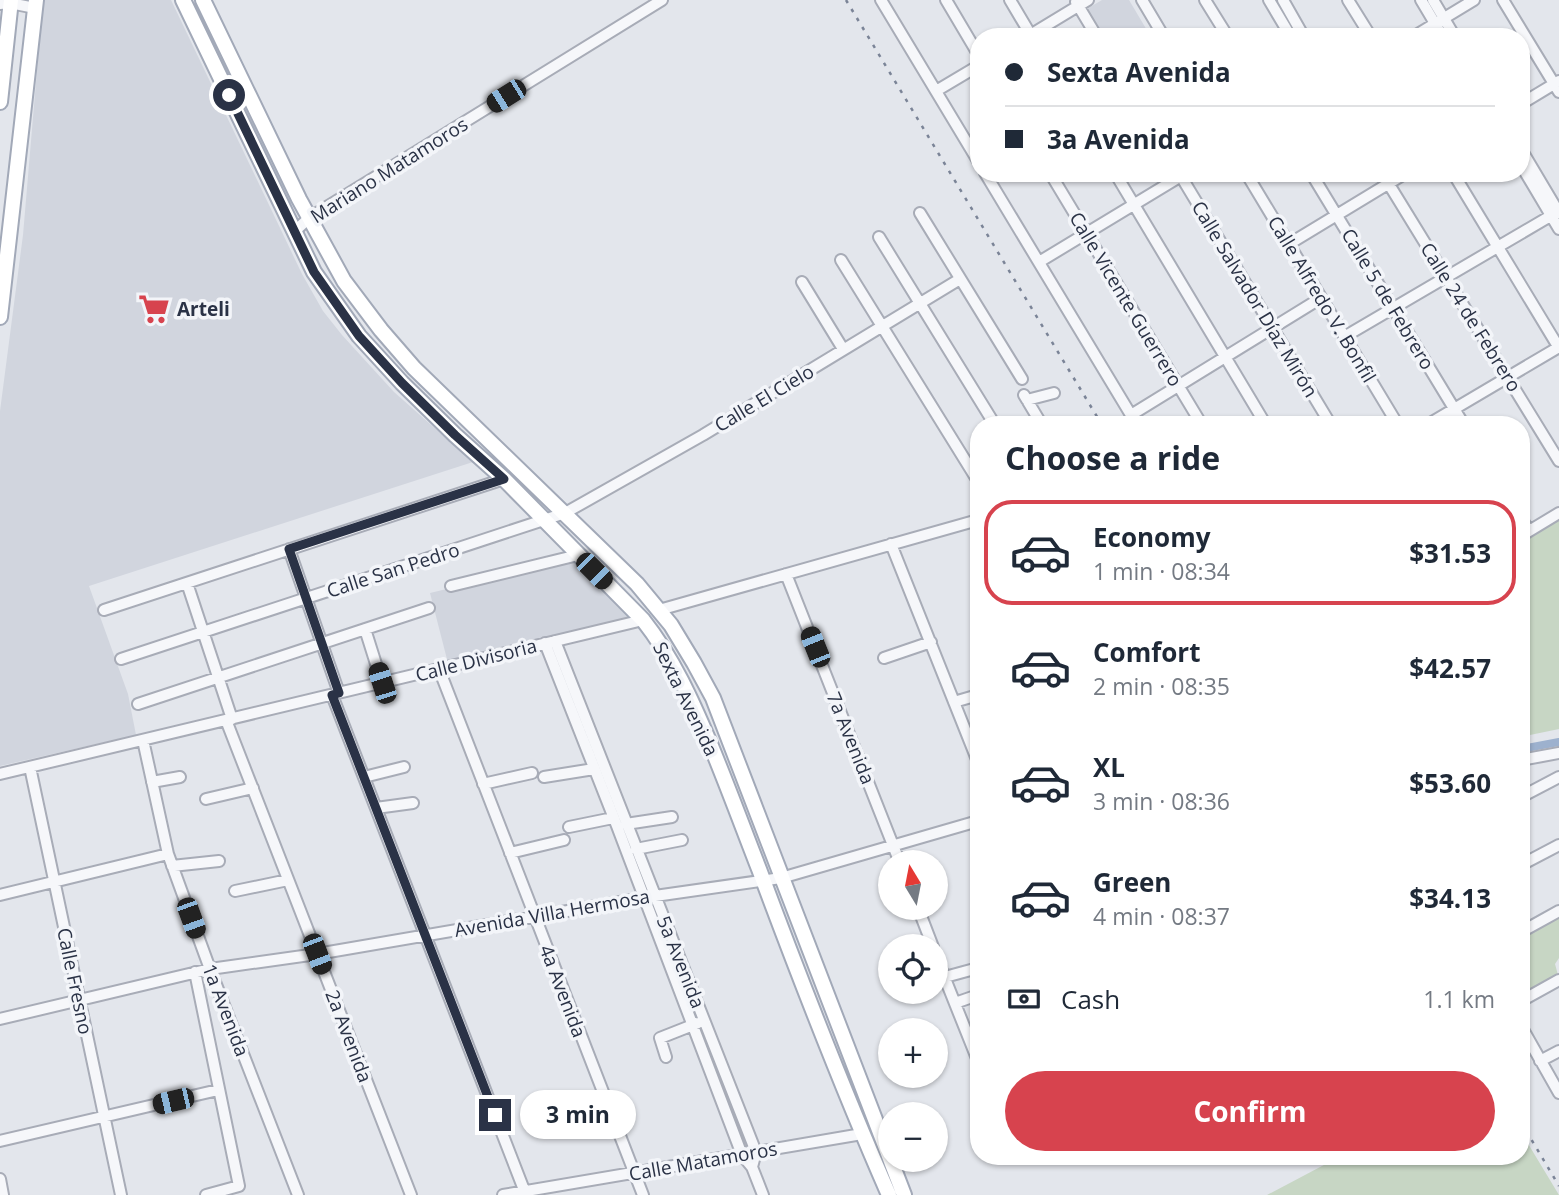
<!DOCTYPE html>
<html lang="en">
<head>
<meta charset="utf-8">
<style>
  body { margin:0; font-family:"Open Sans",sans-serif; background:#f2f2f3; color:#1f2937; height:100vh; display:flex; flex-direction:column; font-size:26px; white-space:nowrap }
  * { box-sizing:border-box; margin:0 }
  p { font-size:23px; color:#747a83 }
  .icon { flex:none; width:38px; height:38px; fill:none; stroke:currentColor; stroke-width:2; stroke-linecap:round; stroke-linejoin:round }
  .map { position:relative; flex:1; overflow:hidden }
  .details { position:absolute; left:970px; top:416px; width:560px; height:749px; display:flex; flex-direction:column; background:#fff; border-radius:28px; box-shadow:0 2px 5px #0004 }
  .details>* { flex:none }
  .hud { position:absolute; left:970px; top:28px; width:560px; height:154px; border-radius:28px; box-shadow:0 2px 5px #0004; display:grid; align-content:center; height:154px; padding:0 35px; background:#fff }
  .needle { width:46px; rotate:350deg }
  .tools { position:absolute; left:878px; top:850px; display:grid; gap:14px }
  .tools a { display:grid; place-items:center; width:70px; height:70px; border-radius:50%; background:#fff; box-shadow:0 2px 5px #0004; font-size:35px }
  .end { position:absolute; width:32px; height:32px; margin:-16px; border:9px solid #2a3246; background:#fff; box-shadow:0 0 0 4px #fff }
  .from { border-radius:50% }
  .bubble { position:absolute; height:49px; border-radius:24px; background:#fff; box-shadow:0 2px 5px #0004; font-size:23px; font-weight:700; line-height:49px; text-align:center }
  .car { position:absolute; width:21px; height:42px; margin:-21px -10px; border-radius:9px; box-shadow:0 0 5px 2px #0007; background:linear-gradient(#222 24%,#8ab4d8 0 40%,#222 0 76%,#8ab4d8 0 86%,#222 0) }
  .hud b { display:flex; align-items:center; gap:24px; height:66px; font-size:26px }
  .hud b+b { border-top:2px solid #e0e1e3 }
  .hud i { width:18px; height:18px; background:#1f2937 }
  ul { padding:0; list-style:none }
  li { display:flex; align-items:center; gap:21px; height:105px; margin:0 14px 10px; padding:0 21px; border:4px solid transparent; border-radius:28px }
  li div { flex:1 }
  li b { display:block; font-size:26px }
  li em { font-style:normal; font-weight:700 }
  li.current { border-color:#d7434e }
  li>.icon { width:63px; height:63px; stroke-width:1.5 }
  h2 { padding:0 35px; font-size:32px; line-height:84px }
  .pay { display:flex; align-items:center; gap:18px; height:77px; padding:0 35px; font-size:26px }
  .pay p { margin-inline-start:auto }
  .button { display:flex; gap:14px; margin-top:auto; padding:14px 35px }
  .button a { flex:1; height:80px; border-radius:42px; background:#d7434e; color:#fff; font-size:28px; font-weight:700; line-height:80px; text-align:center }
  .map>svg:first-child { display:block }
</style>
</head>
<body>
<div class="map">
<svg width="1559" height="1195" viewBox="0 0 1559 1195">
  <rect width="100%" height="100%" fill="#e3e6ec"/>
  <path fill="#d1d5de" d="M43,0H171L302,274L323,311L342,335L394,392L473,462L89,586L128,694L136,735L0,766V411L23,235Z
    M1102,0H1129L1151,37H1100L1085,10Z
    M580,557L643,620L449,667L430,593Z"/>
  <path fill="#c7d6c4" d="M1559,518V729L1521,737V542Z
    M1559,915V958L1555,964L1558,975L1521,996V936Z
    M1521,1132L1559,1195H1267L1339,1157H1521Z"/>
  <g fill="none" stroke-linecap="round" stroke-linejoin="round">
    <path stroke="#9db1ce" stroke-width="8" d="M1521,749L1559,742"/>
    <defs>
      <path id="minor" d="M881,0L978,161
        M946,0L978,54
        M1010,0L1032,37
        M1142,0L1164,37
        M1205,0L1228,37
        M1269,0L1291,37
        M1283,0L1304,37
        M1348,0L1371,37
        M1421,0L1443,37
        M1433,0L1455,37
        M1503,0L1559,92
        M1076,2L1097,37
        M0,4L10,3L35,8
        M1027,37L1088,0
        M1413,37L1474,0
        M936,91L978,66
        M1521,104L1559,81
        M1521,149L1559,213
        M1521,165L1559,229
        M985,173L1137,425
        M1050,173L1202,425
        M1115,173L1266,425
        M1179,173L1331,425
        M1246,173L1398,425
        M1311,173L1464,425
        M1382,173L1559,461
        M1453,173L1559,348
        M920,213L1022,379
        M295,231L309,218L662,0
        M879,237L995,425
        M1289,244L1406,173
        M841,260L978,481
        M1039,262L1186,173
        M802,282L843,349
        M1344,337L1559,211
        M1024,395L1042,425
        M1027,400L1054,393
        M1131,415L1321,298
        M1427,425L1559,347
        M1521,518L1529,531
        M1521,536L1559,513
        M891,544L978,762
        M289,549L339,693
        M786,574L900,863
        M187,583L232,719
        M451,586L578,555
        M104,610L504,479
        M659,610L978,520
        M365,629L382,683
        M555,641L756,1152L752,1167
        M545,643L617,826L742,1155L752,1167L763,1195
        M884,658L931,642
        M121,659L565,513L703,435L960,279
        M439,669L643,1195
        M332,695L526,1195
        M954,702L978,695
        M138,704L429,608
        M226,720L411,1195
        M143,740L168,854L210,969L298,1195
        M1521,760L1559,753
        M30,767L121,1195
        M0,774L643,620
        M364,777L404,767
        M544,777L594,769
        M152,782L180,777
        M483,784L532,773
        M1521,797L1559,777
        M206,799L253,788
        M376,808L413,803
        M626,824L672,817
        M569,827L613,818
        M636,849L682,840
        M510,853L564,840
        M1521,865L1559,845
        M172,866L219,861
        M235,891L288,880
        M0,895L168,854
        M918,908L933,947
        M1521,932L1559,911
        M936,956L978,1061
        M195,972L239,1186L206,1195
        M945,977L978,968
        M1521,1001L1559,980
        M955,1003L978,995
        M0,1019L210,969L317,954L655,896L781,878L978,821
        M1521,1026L1559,1093
        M666,1057L660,1038L698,1023
        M1540,1061L1559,1051
        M0,1141L218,1090
        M0,1179L3,1195
        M503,1195L862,1134"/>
      <path id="major" d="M183,0L314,272L359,336L402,383L455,435L504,479L643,620C673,658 692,701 711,746C728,787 743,828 759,869C800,979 842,1088 889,1195
        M203,0L299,199L344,281L381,330L414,368L637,584L671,625L694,663L713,698L904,1195
        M0,102L11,0
        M0,317L36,0"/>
    </defs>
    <use href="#minor" stroke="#a8acb7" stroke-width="14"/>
    <use href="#major" stroke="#a2a9b8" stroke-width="18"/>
    <use href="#minor" stroke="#f6f7fa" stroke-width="10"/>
    <use href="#major" stroke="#fff" stroke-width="14"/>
    <path stroke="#7b8497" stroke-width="2.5" stroke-dasharray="3.5 7" stroke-linecap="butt" d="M846,0L1102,425
      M1521,1122L1559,1186"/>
  </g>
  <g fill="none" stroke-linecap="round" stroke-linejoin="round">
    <path stroke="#2a3246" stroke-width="9" d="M229,95L314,272L359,336L402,383L455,435L504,479L289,549L339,693L332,695L495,1115"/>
  </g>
  <defs>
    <symbol id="supermarket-bare" viewBox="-9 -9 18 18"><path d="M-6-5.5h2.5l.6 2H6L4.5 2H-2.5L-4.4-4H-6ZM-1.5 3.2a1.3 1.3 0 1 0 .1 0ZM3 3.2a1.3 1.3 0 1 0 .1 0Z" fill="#d7434e" stroke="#f3f5f9" stroke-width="2.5" paint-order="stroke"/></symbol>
  </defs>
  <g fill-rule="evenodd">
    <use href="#supermarket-bare" x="132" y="287" width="44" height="44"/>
  </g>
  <g text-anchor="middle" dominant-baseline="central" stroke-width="7" stroke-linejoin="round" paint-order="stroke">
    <g font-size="19" fill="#2a3246" stroke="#f3f5f9">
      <text transform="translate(389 170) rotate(-32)">Mariano Matamoros</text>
      <text transform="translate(1126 299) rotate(59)">Calle Vicente Guerrero</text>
      <text transform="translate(1255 299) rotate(59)">Calle Salvador Díaz Mirón</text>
      <text transform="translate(1322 299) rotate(59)">Calle Alfredo V. Bonfil</text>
      <text transform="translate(1388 299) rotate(59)">Calle 5 de Febrero</text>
      <text transform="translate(1471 317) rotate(58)">Calle 24 de Febrero</text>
      <text transform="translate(764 398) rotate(-31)">Calle El Cielo</text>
      <text transform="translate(393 570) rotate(-18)">Calle San Pedro</text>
      <text transform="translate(476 660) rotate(-14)">Calle Divisoria</text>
      <text transform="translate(686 699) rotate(64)">Sexta Avenida</text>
      <text transform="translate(851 738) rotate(68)">7a Avenida</text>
      <text transform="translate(552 913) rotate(-10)">Avenida Villa Hermosa</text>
      <text transform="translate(681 962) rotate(68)">5a Avenida</text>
      <text transform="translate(75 981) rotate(78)">Calle Fresno</text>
      <text transform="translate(563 991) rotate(69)">4a Avenida</text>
      <text transform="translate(226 1010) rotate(69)">1a Avenida</text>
      <text transform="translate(349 1036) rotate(69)">2a Avenida</text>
      <text transform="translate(703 1161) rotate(-10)">Calle Matamoros</text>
    </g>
    <g font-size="19" font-weight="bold" fill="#2a3246" stroke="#f3f5f9" text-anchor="start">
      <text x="177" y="309">Arteli</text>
    </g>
  </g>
</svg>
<div class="tools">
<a><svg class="needle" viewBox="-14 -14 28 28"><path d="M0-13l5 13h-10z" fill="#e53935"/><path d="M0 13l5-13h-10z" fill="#747a83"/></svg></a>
<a><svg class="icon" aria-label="locate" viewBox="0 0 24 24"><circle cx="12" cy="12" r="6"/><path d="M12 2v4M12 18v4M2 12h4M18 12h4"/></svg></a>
<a>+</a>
<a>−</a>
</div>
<i class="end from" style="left:229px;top:95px"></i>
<i class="end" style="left:495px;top:1115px"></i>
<div class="bubble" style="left:520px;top:1090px;width:116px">3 min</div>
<i class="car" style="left:506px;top:96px;rotate:238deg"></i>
<i class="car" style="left:594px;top:571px;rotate:135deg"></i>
<i class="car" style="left:815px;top:647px;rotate:338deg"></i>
<i class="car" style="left:382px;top:683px;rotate:342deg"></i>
<i class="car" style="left:191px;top:918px;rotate:160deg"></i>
<i class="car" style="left:317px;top:954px;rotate:159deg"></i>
<i class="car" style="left:173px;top:1101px;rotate:257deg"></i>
<div class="hud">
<b><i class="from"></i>Sexta Avenida</b>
<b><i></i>3a Avenida</b>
</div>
<section class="details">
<h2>Choose a ride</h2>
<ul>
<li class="current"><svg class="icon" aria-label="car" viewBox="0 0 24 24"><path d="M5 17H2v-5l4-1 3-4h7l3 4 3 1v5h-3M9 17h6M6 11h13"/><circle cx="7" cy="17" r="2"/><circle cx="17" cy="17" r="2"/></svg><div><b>Economy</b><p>1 min · 08:34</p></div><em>$31.53</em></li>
<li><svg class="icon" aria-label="car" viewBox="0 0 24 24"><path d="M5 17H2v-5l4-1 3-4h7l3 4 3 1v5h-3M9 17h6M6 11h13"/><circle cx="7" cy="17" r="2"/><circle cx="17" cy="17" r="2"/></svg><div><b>Comfort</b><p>2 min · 08:35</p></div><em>$42.57</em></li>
<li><svg class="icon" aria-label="car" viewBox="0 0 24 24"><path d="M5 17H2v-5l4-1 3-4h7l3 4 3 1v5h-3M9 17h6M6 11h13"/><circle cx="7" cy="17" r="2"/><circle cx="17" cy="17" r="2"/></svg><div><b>XL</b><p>3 min · 08:36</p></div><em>$53.60</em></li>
<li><svg class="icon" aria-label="car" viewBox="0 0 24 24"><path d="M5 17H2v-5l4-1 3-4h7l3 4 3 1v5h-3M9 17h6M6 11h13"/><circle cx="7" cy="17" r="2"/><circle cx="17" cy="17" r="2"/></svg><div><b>Green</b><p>4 min · 08:37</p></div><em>$34.13</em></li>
</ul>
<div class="pay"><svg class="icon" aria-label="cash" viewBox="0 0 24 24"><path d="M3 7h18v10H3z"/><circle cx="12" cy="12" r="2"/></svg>Cash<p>1.1 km</p></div>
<div class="button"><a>Confirm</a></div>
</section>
</div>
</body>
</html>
